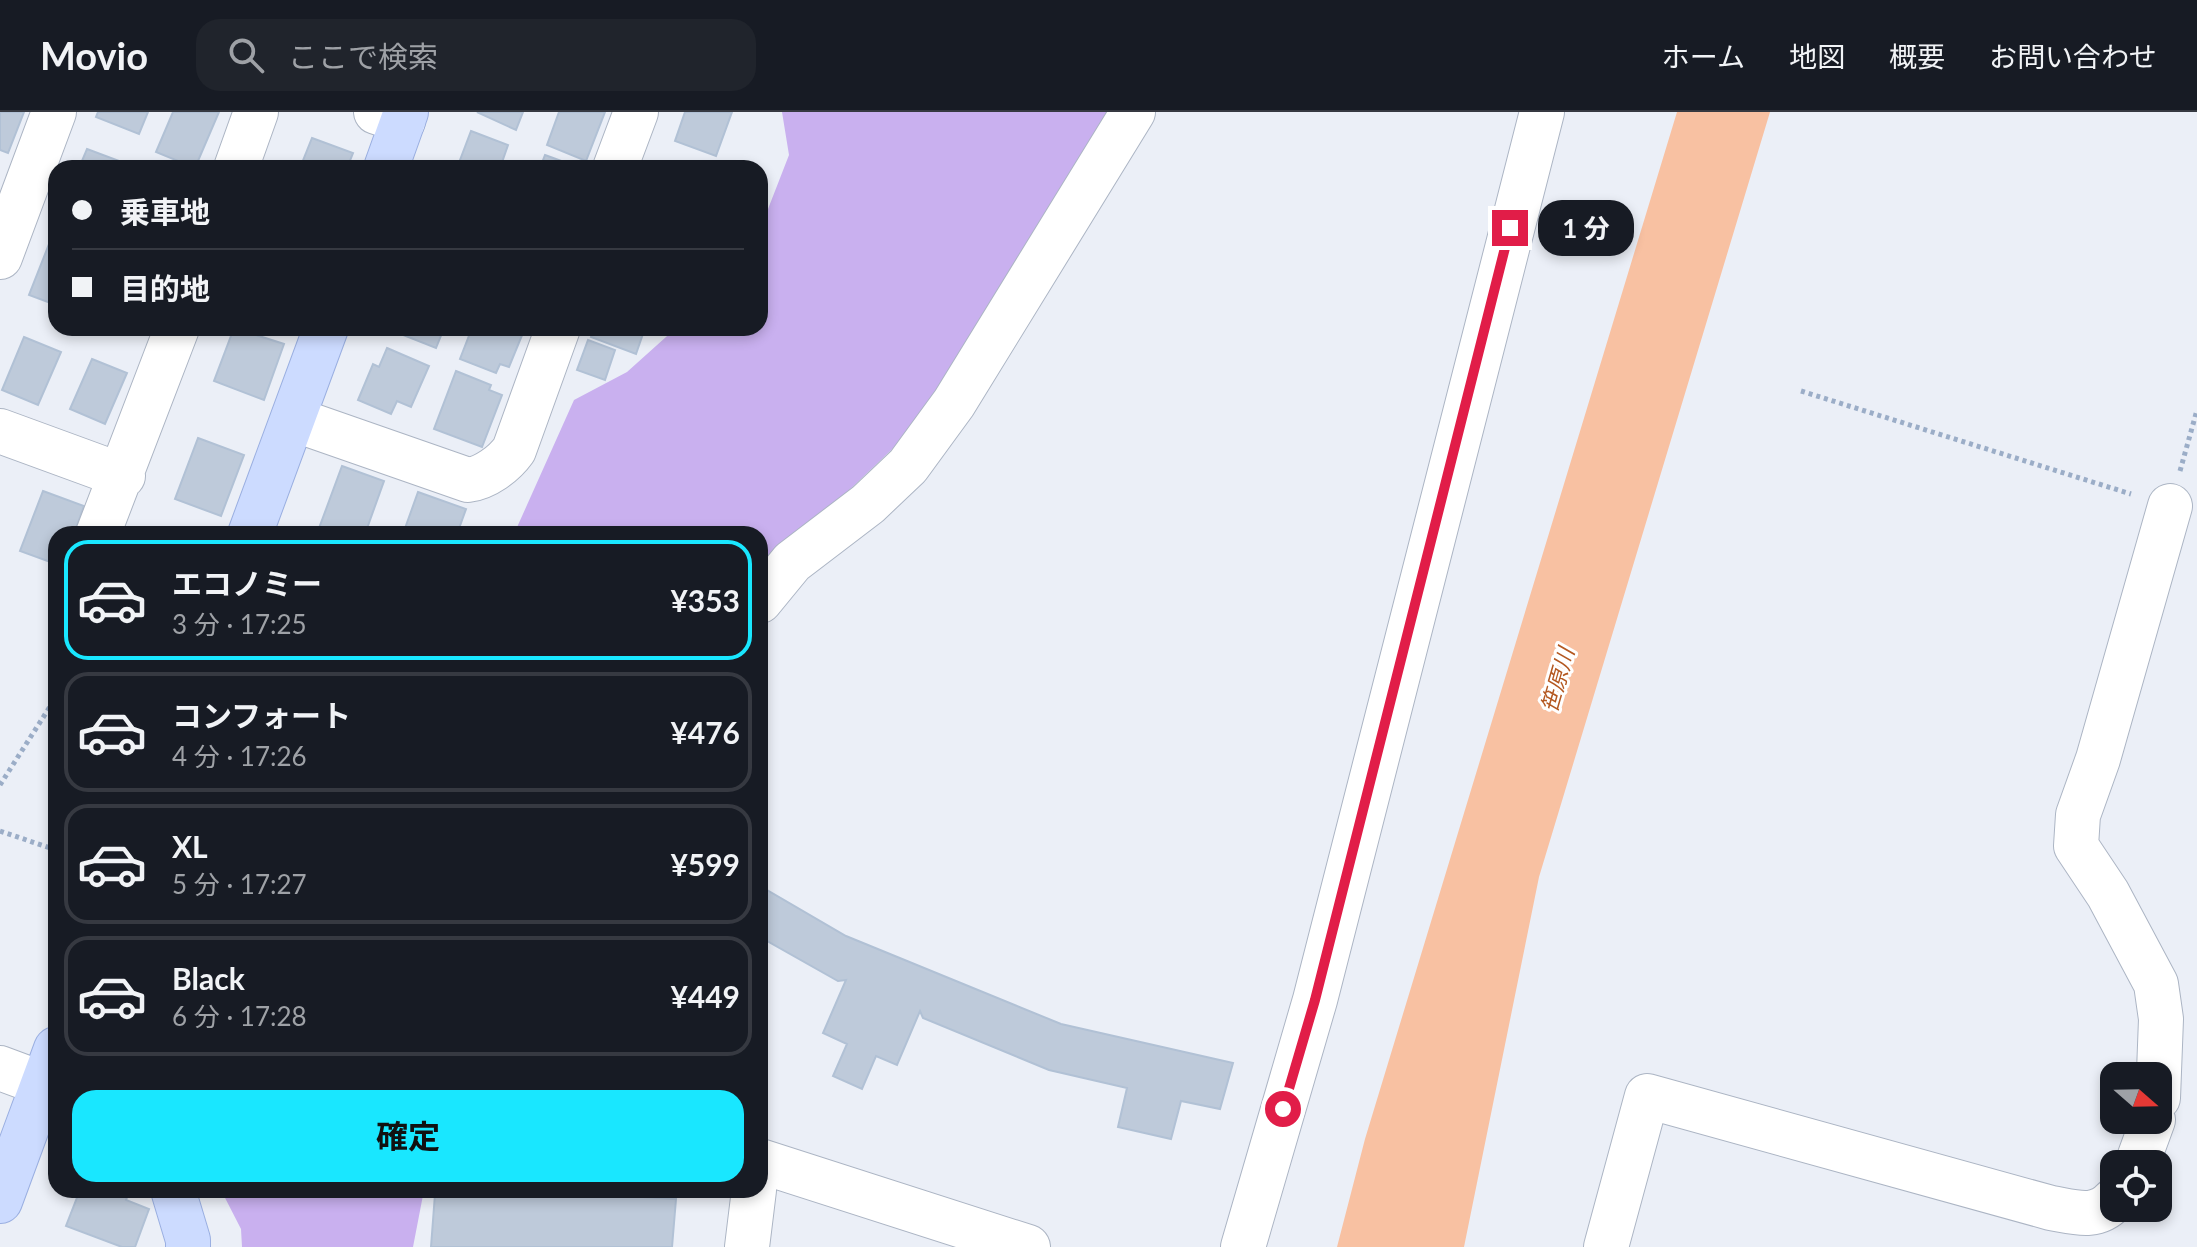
<!DOCTYPE html>
<html lang="ja">
<head>
<meta charset="utf-8">
<style>
  body { margin:0; font-family:Lato,"Noto Sans JP",sans-serif; background:#20242c; color:#f1f3f6; height:100vh; display:flex; flex-direction:column; font-size:30px; white-space:nowrap }
  * { box-sizing:border-box; margin:0 }
  p { font-size:26px; color:#9ea1a6 }
  .icon { flex:none; width:44px; height:44px; fill:none; stroke:currentColor; stroke-width:2; stroke-linecap:round; stroke-linejoin:round }
  .map { position:relative; flex:1; overflow:hidden }
  .sheet { position:absolute; left:48px; top:414px; width:720px; height:672px; display:flex; flex-direction:column; background:#171b24; border-radius:24px; box-shadow:0 4px 12px #0003 }
  .sheet>* { flex:none }
  .banner { position:absolute; left:48px; top:48px; width:720px; height:176px; border-radius:24px; box-shadow:0 4px 12px #0003; display:grid; align-content:center; height:176px; padding:0 24px; background:#171b24 }
  .needle { width:52px; rotate:110deg }
  .fabs { position:absolute; left:2100px; top:950px; display:grid; gap:16px }
  .fabs a { display:grid; place-items:center; width:72px; height:72px; border-radius:16px; background:#171b24; box-shadow:0 4px 12px #0003; font-size:40px }
  .end { position:absolute; width:36px; height:36px; margin:-18px; border:10px solid #e11d48; background:#fff; box-shadow:0 0 0 4px #fff }
  .from { border-radius:50% }
  .bubble { position:absolute; height:56px; border-radius:24px; background:#171b24; box-shadow:0 4px 12px #0003; font-size:26px; font-weight:700; line-height:56px; text-align:center }
  .banner b { display:flex; align-items:center; gap:28px; height:76px; font-size:30px }
  .banner b+b { border-top:2px solid #363941 }
  .banner i { width:20px; height:20px; background:#f1f3f6 }
  ul { padding:14px 0 0; list-style:none }
  li { display:flex; align-items:center; gap:24px; height:120px; margin:0 16px 12px; padding:0 8px; border:4px solid #363941; border-radius:24px }
  li div { flex:1 }
  li b { display:block; font-size:30px }
  li em { font-style:normal; font-weight:700 }
  li.selected { border-color:#19e7ff }
  li>.icon { width:72px; height:72px; stroke-width:1.5 }
  .action { display:flex; gap:16px; margin-top:auto; padding:16px 24px }
  .action a { flex:1; height:92px; border-radius:24px; background:#19e7ff; color:#111; font-size:32px; font-weight:700; line-height:92px; text-align:center }
  header { display:flex; align-items:center; gap:48px; box-sizing:border-box; height:112px; padding:0 40px; background:#171b24; border-bottom:2px solid #363941 }
  header strong { font-size:38px }
  nav { display:flex; gap:44px; margin-inline-start:auto; font-size:28px }
  .search { width:560px; height:72px; background:#20242c; display:flex; align-items:center; gap:20px; box-sizing:border-box; padding:0 28px; border-radius:24px; color:#9ea1a6; font-size:30px }
  .map>svg:first-child { display:block }
</style>
</head>
<body>
<header>
<strong>Movio</strong>
<div class="search"><svg class="icon" aria-label="search" viewBox="0 0 24 24"><circle cx="10" cy="10" r="6"/><path d="M15 15l6 6"/></svg>ここで検索</div>
<nav><a>ホーム</a><a>地図</a><a>概要</a><a>お問い合わせ</a></nav>
</header>
<div class="map">
<svg width="2197" height="1135" viewBox="0 0 2197 1135">
  <rect width="100%" height="100%" fill="#ebeff7"/>
  <path fill="#c9b0ef" d="M782,0H1114L929,302L799,426L760,470V422H514L574,288L627,260L676,216H760V109L768,97L789,43Z
    M221,1078H424L413,1135H242L241,1117Z"/>
  <path fill="#f8c1a2" d="M1677,0H1770L1539,765L1464,1135H1337L1365,1027Z"/>
  <path fill="#becada" stroke="#b1c1d5" stroke-width="2" d="M0,0H24L8,41L0,38Z
    M98,0H148L139,22L96,5Z
    M173,0H219L195,56L156,40Z
    M477,0H523L516,18Z
    M559,0H605L586,49L547,33Z
    M685,0H732L716,44L675,29Z
    M471,19L508,33L500,56H457Z
    M312,26L353,41L347,56H300Z
    M87,37L130,53L129,56H79Z
    M545,43L575,54V56H540Z
    M51,127L56,129V193L29,183Z
    M234,216L284,232L264,288L214,269Z
    M400,216H444L436,236L398,221Z
    M472,216H525L509,255L500,252L496,261L460,247Z
    M595,216H645L636,242L591,225Z
    M24,225L61,240L38,293L2,278Z
    M588,228L615,238L605,268L577,258Z
    M387,236L429,254L411,295L397,289L391,302L358,288L373,252L379,255Z
    M92,247L127,261L105,312L70,297Z
    M456,259L491,273L489,278L502,283L482,335L434,317Z
    M198,326L244,343L221,404L175,387Z
    M342,354L384,369L365,422H327L318,419Z
    M43,379L84,394L74,422H56V452L20,439Z
    M418,380L466,397L457,422H403Z
    M760,774L846,824L1061,912L1233,951L1220,997L1181,989L1171,1027L1118,1015L1127,976L1049,958L923,906L920,899L897,953L876,944L862,977L833,964L847,932L823,921L846,868L838,869L760,825Z
    M80,1078H130L126,1088L149,1097L135,1135H122L66,1114Z
    M464,1078H645L644,1085L676,1087L672,1135H431L435,1082L463,1084Z"/>
  <g fill="none" stroke-linecap="round" stroke-linejoin="round">
    <defs>
      <path id="street" d="M376,0L403,9
        M236,56L256,0
        M615,56L636,0
        M0,145L54,0
        M293,307L468,368C485,366 504,352 514,338L558,216
        M0,319L123,364
        M98,422L177,216
        M760,489L792,450L868,392L908,354L954,291L1133,0
        M0,956L43,972
        M2158,986L2161,907L2156,872L2108,782L2076,734L2078,703L2098,647L2170,394
        M760,1049L1028,1135
        M2137,1052L2153,1008
        M747,1135L754,1078
        M1243,1135L1315,888L1542,0
        M1606,1135L1647,984L2051,1096C2075,1100 2096,1108 2114,1088"/>
      <path id="secondary" d="M386,56L406,0
        M250,422L326,216
        M173,1078L188,1128V1135
        M0,1089L56,937"/>
    </defs>
    <use href="#street" stroke="#acb5c4" stroke-width="46"/>
    <use href="#secondary" stroke="#9aafe1" stroke-width="46"/>
    <path stroke="#9badc7" stroke-width="5" stroke-dasharray="4 4" stroke-linecap="butt" d="M1801,279L2131,382
      M2180,359L2197,298
      M0,673L51,593L56,579
      M0,719L56,738"/>
    <use href="#street" stroke="#fff" stroke-width="44"/>
    <use href="#secondary" stroke="#ccdbff" stroke-width="44"/>
  </g>
  <g fill="none" stroke-linecap="round" stroke-linejoin="round">
    <path stroke="#e11d48" stroke-width="10" d="M1283,997L1315,888L1510,116"/>
  </g>
  <g text-anchor="middle" dominant-baseline="central" stroke-width="6" stroke-linejoin="round" paint-order="stroke">
    <g font-size="22" font-style="italic" fill="#b45821" stroke="#fff">
      <text transform="translate(1557 568) rotate(-74)">笹原川</text>
    </g>
  </g>
</svg>
<div class="fabs">
<a><svg class="needle" viewBox="-14 -14 28 28"><path d="M0-13l5 13h-10z" fill="#e53935"/><path d="M0 13l5-13h-10z" fill="#9ea1a6"/></svg></a>
<a><svg class="icon" aria-label="locate" viewBox="0 0 24 24"><circle cx="12" cy="12" r="6"/><path d="M12 2v4M12 18v4M2 12h4M18 12h4"/></svg></a>
</div>
<i class="end from" style="left:1283px;top:997px"></i>
<i class="end" style="left:1510px;top:116px"></i>
<div class="bubble" style="left:1538px;top:88px;width:96px">1 分</div>
<div class="banner">
<b><i class="from"></i>乗車地</b>
<b><i></i>目的地</b>
</div>
<section class="sheet">
<ul>
<li class="selected"><svg class="icon" aria-label="car" viewBox="0 0 24 24"><path d="M5 17H2v-5l4-1 3-4h7l3 4 3 1v5h-3M9 17h6M6 11h13"/><circle cx="7" cy="17" r="2"/><circle cx="17" cy="17" r="2"/></svg><div><b>エコノミー</b><p>3 分 · 17:25</p></div><em>¥353</em></li>
<li><svg class="icon" aria-label="car" viewBox="0 0 24 24"><path d="M5 17H2v-5l4-1 3-4h7l3 4 3 1v5h-3M9 17h6M6 11h13"/><circle cx="7" cy="17" r="2"/><circle cx="17" cy="17" r="2"/></svg><div><b>コンフォート</b><p>4 分 · 17:26</p></div><em>¥476</em></li>
<li><svg class="icon" aria-label="car" viewBox="0 0 24 24"><path d="M5 17H2v-5l4-1 3-4h7l3 4 3 1v5h-3M9 17h6M6 11h13"/><circle cx="7" cy="17" r="2"/><circle cx="17" cy="17" r="2"/></svg><div><b>XL</b><p>5 分 · 17:27</p></div><em>¥599</em></li>
<li><svg class="icon" aria-label="car" viewBox="0 0 24 24"><path d="M5 17H2v-5l4-1 3-4h7l3 4 3 1v5h-3M9 17h6M6 11h13"/><circle cx="7" cy="17" r="2"/><circle cx="17" cy="17" r="2"/></svg><div><b>Black</b><p>6 分 · 17:28</p></div><em>¥449</em></li>
</ul>
<div class="action"><a>確定</a></div>
</section>
</div>
</body>
</html>
